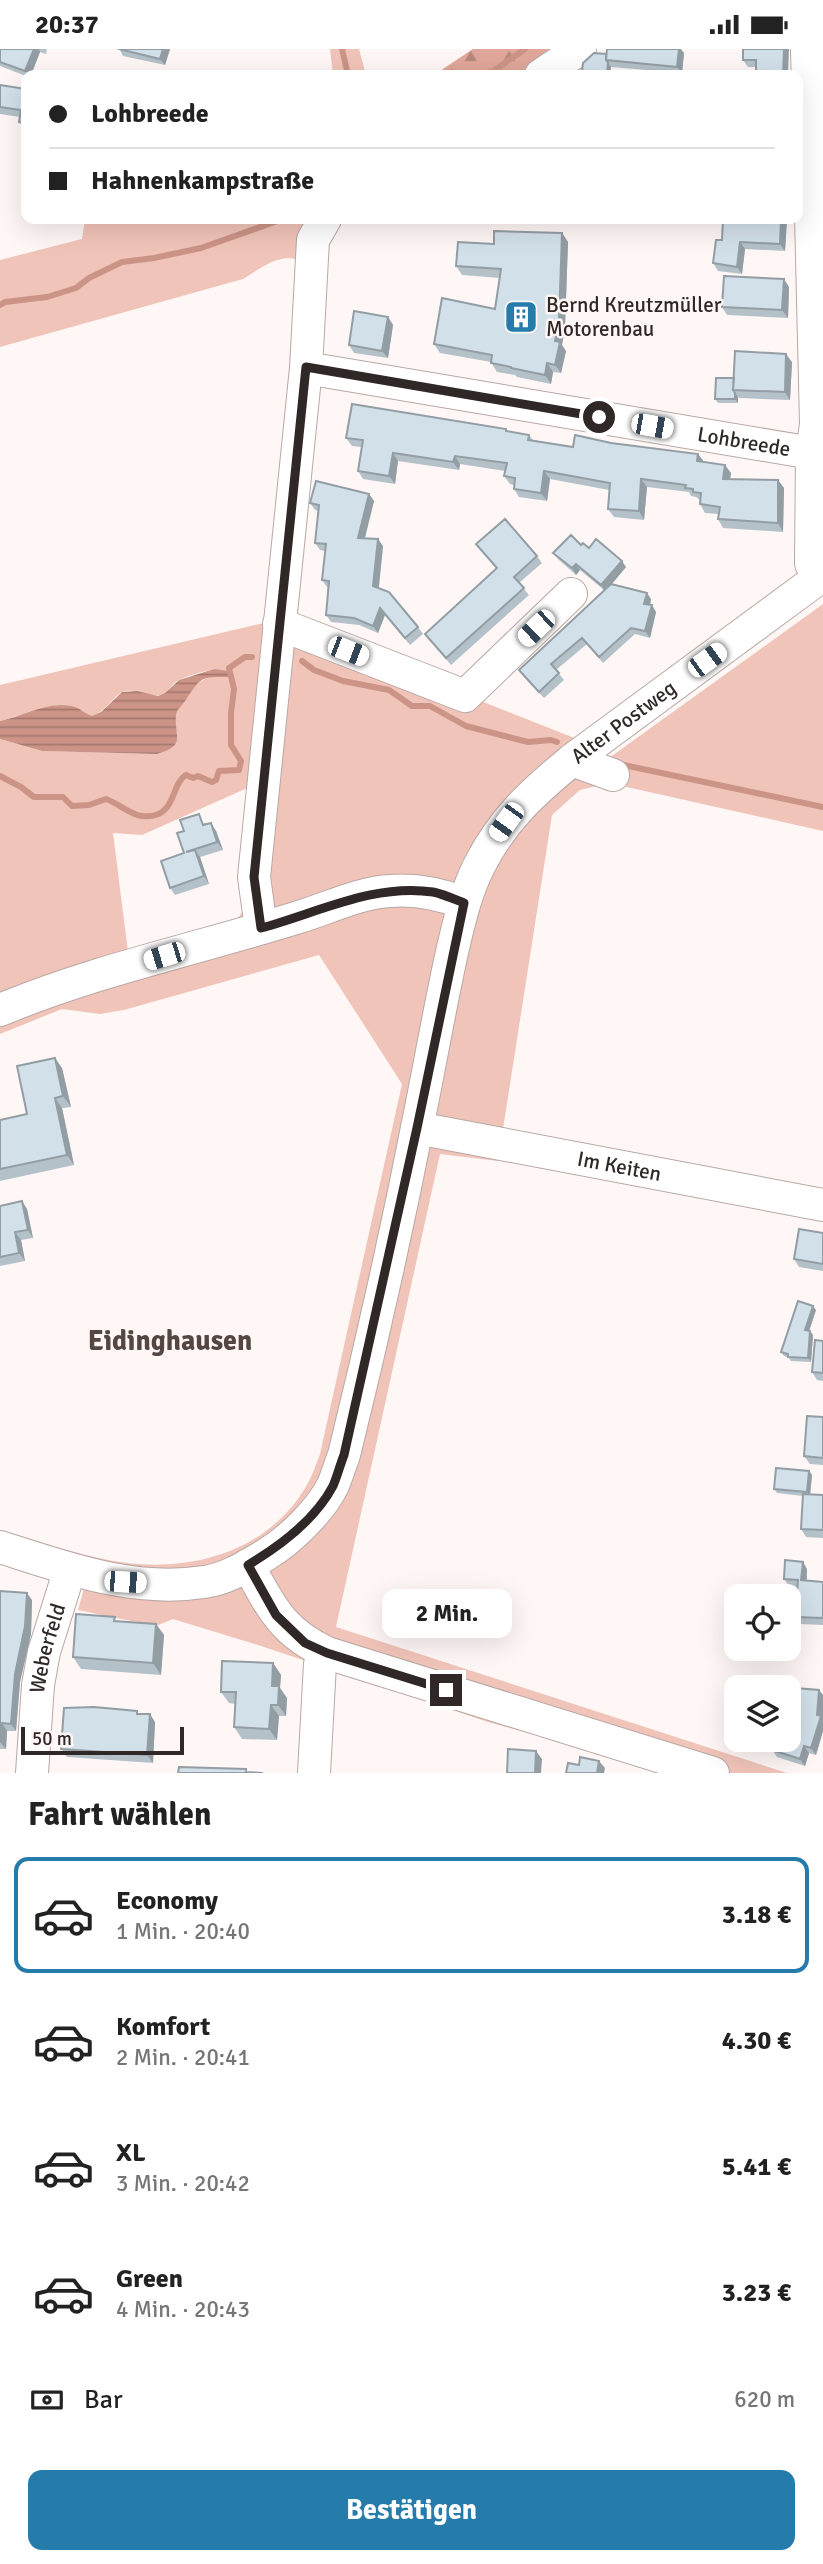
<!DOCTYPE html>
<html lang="de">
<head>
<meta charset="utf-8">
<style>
  body { margin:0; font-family:Signika,sans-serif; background:#f2f2f2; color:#222; height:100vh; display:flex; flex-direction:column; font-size:26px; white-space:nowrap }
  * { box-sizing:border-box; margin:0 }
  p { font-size:23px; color:#767676 }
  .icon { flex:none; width:38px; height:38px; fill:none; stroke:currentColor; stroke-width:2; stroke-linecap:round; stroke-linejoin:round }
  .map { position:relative; height:1724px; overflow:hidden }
  .side { display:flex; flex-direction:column; background:#fff; flex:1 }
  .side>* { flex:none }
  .hud { position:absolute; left:21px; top:21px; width:782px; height:154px; border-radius:14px; box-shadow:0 7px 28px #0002; display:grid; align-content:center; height:154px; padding:0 28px; background:#fff }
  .tools { position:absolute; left:724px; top:1535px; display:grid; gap:14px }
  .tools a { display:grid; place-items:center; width:77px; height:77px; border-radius:14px; background:#fff; box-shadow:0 7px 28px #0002; font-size:35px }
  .scale { position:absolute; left:21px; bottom:18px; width:163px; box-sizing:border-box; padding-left:7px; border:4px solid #2f2826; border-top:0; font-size:19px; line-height:24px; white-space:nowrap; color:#2f2826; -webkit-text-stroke:5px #fff7f5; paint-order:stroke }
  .end { position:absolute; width:32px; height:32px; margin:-16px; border:9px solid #2f2826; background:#fff; box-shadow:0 0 0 4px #fff }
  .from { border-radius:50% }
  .bubble { position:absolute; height:49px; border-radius:14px; background:#fff; box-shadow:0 7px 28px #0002; font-size:23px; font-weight:700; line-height:49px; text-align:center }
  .car { position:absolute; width:21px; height:42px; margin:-21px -10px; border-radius:9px; box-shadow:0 0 5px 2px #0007; background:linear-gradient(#fff 24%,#345 0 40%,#fff 0 76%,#345 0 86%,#fff 0) }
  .hud b { display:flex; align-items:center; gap:24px; height:66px; font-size:26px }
  .hud b+b { border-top:2px solid #e0e0e0 }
  .hud i { width:18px; height:18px; background:#222 }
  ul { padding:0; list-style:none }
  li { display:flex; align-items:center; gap:21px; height:116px; margin:0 14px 10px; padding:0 14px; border:4px solid transparent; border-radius:14px }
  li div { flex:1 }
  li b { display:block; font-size:26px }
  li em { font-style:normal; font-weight:700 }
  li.on { border-color:#257cab }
  li>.icon { width:63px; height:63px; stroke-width:1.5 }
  h2 { padding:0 28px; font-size:32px; line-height:84px }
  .pay { display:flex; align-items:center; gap:18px; height:77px; padding:0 28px; font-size:26px }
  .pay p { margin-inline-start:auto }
  .cta { display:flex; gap:14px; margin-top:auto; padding:14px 28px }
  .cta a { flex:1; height:80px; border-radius:14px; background:#257cab; color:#fff; font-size:28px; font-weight:700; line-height:80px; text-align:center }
  .status { display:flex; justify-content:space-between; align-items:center; height:49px; padding:0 35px; background:#fff; direction:ltr }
  .status svg { height:19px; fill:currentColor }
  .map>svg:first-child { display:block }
</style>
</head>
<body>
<div class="status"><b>20:37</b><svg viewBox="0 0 49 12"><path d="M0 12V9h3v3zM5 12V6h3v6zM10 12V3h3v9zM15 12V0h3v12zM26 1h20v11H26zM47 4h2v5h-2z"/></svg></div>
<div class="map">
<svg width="823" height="1724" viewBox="0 0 823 1724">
  <defs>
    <pattern id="forest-firs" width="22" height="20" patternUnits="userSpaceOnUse" patternTransform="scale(1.75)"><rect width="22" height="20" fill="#e0a699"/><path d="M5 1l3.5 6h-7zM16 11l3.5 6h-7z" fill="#b6877d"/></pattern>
    <pattern id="water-rules" width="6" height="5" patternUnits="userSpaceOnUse" patternTransform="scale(1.75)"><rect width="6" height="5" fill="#cc9487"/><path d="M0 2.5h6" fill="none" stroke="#a6796e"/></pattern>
  </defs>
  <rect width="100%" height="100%" fill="#fff7f5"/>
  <path fill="#f1c4b9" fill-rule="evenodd" d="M330,0H359L366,26H333Z
    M85,170H338L326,183L288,576L582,692L609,709L823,555V782L609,734L580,741L552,766L498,1112L440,1105L336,1578L787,1724H657L554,1691L488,1673L261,1597L173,1570L156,1577L78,1561L85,1536L0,1503V1481C36,1491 71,1504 108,1511C184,1526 268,1506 308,1434C313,1425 316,1415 320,1405L402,1035L319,906L124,961L100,965L62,960L0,985V690L42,702L157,705C169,682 188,622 220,628L214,620C202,623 188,626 177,632C170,636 168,645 160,646C149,649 135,638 122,643C115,646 105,662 92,668C85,665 79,658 72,657C46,653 24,666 0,672V636L268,573L302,220L299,211C278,204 260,220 243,230L0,298V211L82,190ZM253,739L249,852L237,871L128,903L113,784L142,786L245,740Z"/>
  <path fill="url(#forest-firs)" d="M473,0H558L521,26H434Z"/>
  <path fill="url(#water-rules)" d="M214,620L229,622L230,628C200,628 202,627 185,652C182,657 177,660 176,666C174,689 187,696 157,705L42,702L0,690V672C24,667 46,652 72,657C79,658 85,665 92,667L101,663L122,643L137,642L158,647L165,644L179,631Z"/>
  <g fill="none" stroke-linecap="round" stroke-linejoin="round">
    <path stroke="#cc9487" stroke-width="6" d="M342,0L348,26
      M488,26L525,0
      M0,256L5,253L47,248L76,239L89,229L122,213L154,209L201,199L283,170
      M302,612L314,621L343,632L389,641L412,657H430L466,677L528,693L551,691L557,693
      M619,715L823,758
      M0,727L21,738L34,748H63L72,757L89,756L106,750C118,754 130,766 142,767C177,771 170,735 186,726L193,729L198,727L212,733L216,731L219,722L239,721L241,712L231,696V664L234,640L229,619L245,608H252"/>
    <defs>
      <g id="minor">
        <path d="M807,0L816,375L812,404L811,515L820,528"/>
        <path d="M541,26L580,0"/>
        <path id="s1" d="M306,319L812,404"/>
        <path d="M279,575L465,647L571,545"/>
        <path d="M572,711L613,726"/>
        <path d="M261,879L254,828L306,319L313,191L325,170"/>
        <path d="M0,961C96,921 200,899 299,868C329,859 360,843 391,842C417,840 440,845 464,854"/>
        <path id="s2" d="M417,1079L823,1156"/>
        <path id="s3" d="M0,1498C66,1519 133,1544 204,1533C227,1530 247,1517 267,1505C290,1491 321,1461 333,1436C337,1427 340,1416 344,1406C373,1289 399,1172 422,1054C432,1004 441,953 452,903C459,874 465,845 479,817C502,771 533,743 572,711L823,526"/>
        <path d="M248,1516C271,1558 281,1582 327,1604L713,1724"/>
        <path id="s4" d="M32,1724L38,1636L44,1603L70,1520"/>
        <path d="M314,1724L320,1615L327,1604"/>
      </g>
    </defs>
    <use href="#minor" stroke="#b9a8a4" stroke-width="34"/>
    <use href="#minor" stroke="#fff" stroke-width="32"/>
  </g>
  <path fill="#b5c1c9" d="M0,0H47L46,5L40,3L31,26H26V27L0,17Z
    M114,0H170L165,16L123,7L120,1Z
    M743,0L788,26L756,18H748L743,11Z
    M684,4L682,24L611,18L610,26H585L582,22L606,5Z
    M0,36L26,40V81L25,80L19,73L20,68L0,65Z
    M787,170L785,202L745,200L742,225L718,222L713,214L722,191Z
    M562,184L568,193L565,279L562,296L566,302L561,324L553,323L551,335L517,328L515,326L497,323L491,313L440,304L434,295L495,260L500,229L462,226L456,217L494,195Z
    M789,238L788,269L727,266L722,258Z
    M388,268L393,276L388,309L354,304L349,296Z
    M792,313L790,351L739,349L738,348V354H718L715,350L734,329Z
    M506,380L507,382L529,386L533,391L573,398L611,394L698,405L704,413L731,424L730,430L778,431L784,439L783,483L723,479L718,470V465L705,464L700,455V451L696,448L691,447L689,443L647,438L644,471L614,468L608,460L609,441L550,430L547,452L519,448L514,440V436L510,435L504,427L505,422L460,415L459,421L398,412L395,435L363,430L358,422L362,398L352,397L346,389Z
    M369,445L374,452L365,489L383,497L379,539L418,578L423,585L410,596L385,566L378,584L359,576L331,573L326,566L328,538H327L322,531L325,502L320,501L315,494L318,462L315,461L310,454Z
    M476,495L537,507L542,514L519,534L529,546L451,616L425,585L496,519Z
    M581,496L626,518L612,535L651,550L650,556L656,563L650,589L635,585L603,614L587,595L556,621L564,631L544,649L523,627L519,621L604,541L580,521L576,526L558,510L553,504Z
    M205,773L206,775L216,782L223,801L200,808L209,835L175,846L170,839L184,804Z
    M62,1019L71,1058L62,1059L74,1116L0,1132V1071L27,1065Z
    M0,1157L27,1160L33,1189L21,1191L25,1212L0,1217Z
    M823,1184V1222L799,1218L794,1210Z
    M816,1261L809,1282L813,1286L811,1313L791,1312L789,1309L784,1307L781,1303Z
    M823,1292V1332L817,1331L812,1323Z
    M823,1368V1416L810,1415L804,1407Z
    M809,1422L812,1426L810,1445L823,1446V1489L806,1488L801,1480L803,1447L777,1444L774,1440Z
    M803,1513L807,1520V1532L823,1533V1576L800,1575L795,1568L797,1538L789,1537L784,1530Z
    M0,1542L32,1551L31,1585L20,1633L16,1682H7L6,1700H0Z
    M156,1575L164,1586L161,1626L81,1620L73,1608Z
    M273,1614L281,1626L280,1639L287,1649L286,1667H279L277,1691L242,1690L234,1678L235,1655L229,1654L221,1643Z
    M819,1641L823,1646V1682L816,1706L809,1704L805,1717L777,1708L772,1701L794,1653Z
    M140,1665L155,1673L153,1714L67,1708L61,1700Z"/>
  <path fill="#939da4" d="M34,0H39L40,3L31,26H28L25,22Z
    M163,0H170L165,16L160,10Z
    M679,0H681L684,4L682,24L677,18Z
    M784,0H789L788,26H783Z
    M608,14L611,18L610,26L607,24Z
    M781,170H787L785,202L780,195Z
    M562,184L568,193L565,279L562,296L566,302L561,324L555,316V292Z
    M740,193L745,200L742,225L737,218Z
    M784,230L789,238L788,269L782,261Z
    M388,268L393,276L388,309L382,302Z
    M786,305L792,313L790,351L785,343Z
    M547,314L553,323L551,335L545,326Z
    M735,344L738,348V354L735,350Z
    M393,404L398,412L395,435L389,427Z
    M698,405L704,413L697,412Z
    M455,407L460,415L459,421L453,413Z
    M725,416L731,424L729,438L723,430Z
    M544,422L550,430L547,452L541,444Z
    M641,430L647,438L644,471L639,462Z
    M778,431L784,439L783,483L778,474Z
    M369,445L374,452L363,496L358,489Z
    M378,490L383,497L378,544L373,537Z
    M622,512L626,518L605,543L601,536Z
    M576,515L580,521L576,526L572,519Z
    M647,544L651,550L649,561L644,555Z
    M652,556L656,563L650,589L645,582Z
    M380,559L385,566L378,584L373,577Z
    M211,774L216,782L223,801L217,793Z
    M195,801L200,808L209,835L204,827Z
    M55,1009L62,1019L71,1058L63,1047Z
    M55,1049L62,1059L74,1116L67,1106Z
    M22,1152L27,1160L33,1189L28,1181Z
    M15,1183L21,1191L25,1212L19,1204Z
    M813,1257L816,1261L808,1285L805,1281Z
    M810,1282L813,1286L811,1313L808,1309Z
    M809,1422L812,1426L810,1447L807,1443Z
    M803,1513L807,1520L806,1538L801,1531Z
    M27,1544L32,1551L31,1585L20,1633L16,1682L11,1675L15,1625Z
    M156,1575L164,1586L161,1626L153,1614Z
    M273,1614L281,1626L280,1639L287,1649L286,1667L278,1656L272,1637Z
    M819,1641L823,1646V1682L816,1706L811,1699L817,1666Z
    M271,1656L279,1667L277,1691L269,1680Z
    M150,1665L155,1673L153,1714L147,1706Z
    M2,1674L7,1682L6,1700L0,1693Z
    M804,1697L809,1704L805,1717L800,1710Z
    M536,1702L542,1710L541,1724H535Z
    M599,1712L605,1719L604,1724H597Z"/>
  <path fill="#d2e0ea" stroke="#939da4" stroke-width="2" d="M0,0H34L25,22L0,13Z
    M119,0H163L160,10Z
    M607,0H679L677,18L606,11Z
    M743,0H784L783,26H756V11H743Z
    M594,4L606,5V11L608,14L607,24L582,22L583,14Z
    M0,36L26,40V74L19,73L21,61L0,58Z
    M723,170H781L780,195L740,193L737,218L713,214L716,191H722Z
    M494,182L562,184L559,271L555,292L560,293L555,316L547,314L545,326L511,319V318L491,314L492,306L434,295L442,249L495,260L501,220L456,217L458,193L494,195Z
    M724,227L784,230L782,261L722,258Z
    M354,262L388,268L382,302L349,296Z
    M735,302L786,305L785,343L733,341Z
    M716,329H734L733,341L735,344V350H715Z
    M352,355L506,380V382L529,386L528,391L573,398L575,386L611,394L698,405L697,412L725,416L723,430L778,431V474L718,470L720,458L700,455L701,444L693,443V440L685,439L686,436L641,430L639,462L608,460L610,434L544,422L541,444L514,440L515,429L504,427L507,414L455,407L453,413L393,404L389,427L358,422L363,391L346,389Z
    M316,432L369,445L358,489L378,490L373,537L389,543L418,578L405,589L380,559L373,577L354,569L326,566L329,532L322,531L326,495L315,494L319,456L310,454Z
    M505,470L537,507L514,528L524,539L446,609L425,585L497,519L476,495Z
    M571,486L581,496L583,494L589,499L596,490L622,512L601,536L576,515L572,519L553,504Z
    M611,535L647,544L644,555L652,556L645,582L631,579L599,608L582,589L551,615L559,624L539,643L519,621Z
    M199,765L203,776L211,774L217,793L186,803L195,801L204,827L170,839L161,812L184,804L177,784L184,782L180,771Z
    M55,1009L63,1047L55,1049L67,1106L0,1120V1071L27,1065L17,1017Z
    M22,1152L28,1181L15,1183L19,1204L0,1208V1157Z
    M799,1180L823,1184V1215L794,1210Z
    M798,1252L813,1257L805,1281L810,1282L808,1309L788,1308V1305L781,1303Z
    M815,1291L823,1292V1324L812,1323Z
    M807,1367L823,1368V1409L804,1407Z
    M776,1419L809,1422L807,1443L774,1440Z
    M803,1445L823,1446V1481L801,1480Z
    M785,1511L803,1513L801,1531L823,1533V1569L795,1568L798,1531L784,1530Z
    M0,1542L27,1544L25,1577L15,1625L11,1675L2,1674L0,1693Z
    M76,1565L115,1568L114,1572L156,1575L153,1614L73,1608Z
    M222,1612L273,1614L272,1637H279L278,1656H271L269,1680L234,1678L236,1643H221Z
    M795,1639L819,1641L817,1666L821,1667L811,1699L804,1697L800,1710L772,1701L775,1690H789V1653H794Z
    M94,1658L137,1662V1665H150L147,1706L61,1700L64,1659Z
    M508,1700L536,1702L535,1724H507Z
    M580,1708L599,1712L597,1724H566L568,1714L579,1716Z
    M179,1718L246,1720V1723L263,1724H178Z"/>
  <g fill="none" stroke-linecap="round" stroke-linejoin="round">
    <path stroke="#2f2826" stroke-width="9" d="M446,1641L327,1604L305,1594L276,1566L248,1516C280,1497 315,1471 333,1437C337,1428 340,1416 344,1406L417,1079L464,854C454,850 443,845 433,843C374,834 317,864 261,879L254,828L306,318L599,368"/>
  </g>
  <defs>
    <symbol id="building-square" viewBox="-11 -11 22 22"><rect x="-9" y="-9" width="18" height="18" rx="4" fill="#257cab" stroke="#fff7f5"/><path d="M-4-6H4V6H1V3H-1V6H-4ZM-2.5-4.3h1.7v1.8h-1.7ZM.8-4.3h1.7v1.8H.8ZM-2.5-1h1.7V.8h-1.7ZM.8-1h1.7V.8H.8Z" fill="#fff"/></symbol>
  </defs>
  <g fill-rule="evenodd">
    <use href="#building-square" x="502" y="249" width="38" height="38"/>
  </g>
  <g text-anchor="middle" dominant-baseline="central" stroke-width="5" stroke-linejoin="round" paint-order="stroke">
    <g font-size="21" fill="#2f2826" stroke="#fff7f5" text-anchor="start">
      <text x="546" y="256">Bernd Kreutzmüller<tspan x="546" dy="24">Motorenbau</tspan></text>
    </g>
    <g font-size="21" fill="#2f2826" stroke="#fff7f5">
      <text stroke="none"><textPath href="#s1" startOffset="444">Lohbreede</textPath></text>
      <text stroke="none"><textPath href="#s3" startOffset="1218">Alter Postweg</textPath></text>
      <text stroke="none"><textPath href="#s2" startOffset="206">Im Keiten</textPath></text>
      <text stroke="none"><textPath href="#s4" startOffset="126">Weberfeld</textPath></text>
    </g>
    <g font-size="28" font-weight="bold" fill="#544643" stroke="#fff7f5">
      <text x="170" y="1292">Eidinghausen</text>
    </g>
  </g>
</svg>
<div class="tools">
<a><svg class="icon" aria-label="locate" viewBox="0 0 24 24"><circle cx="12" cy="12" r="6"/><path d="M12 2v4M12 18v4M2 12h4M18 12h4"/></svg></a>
<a><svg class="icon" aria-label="layers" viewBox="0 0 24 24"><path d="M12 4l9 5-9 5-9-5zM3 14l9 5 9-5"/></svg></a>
</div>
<div class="scale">50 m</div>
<i class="end from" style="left:599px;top:368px"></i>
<i class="end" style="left:446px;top:1641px"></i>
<div class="bubble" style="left:382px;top:1540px;width:130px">2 Min.</div>
<i class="car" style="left:652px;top:377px;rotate:100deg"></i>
<i class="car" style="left:536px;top:579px;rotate:226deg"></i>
<i class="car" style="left:348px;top:602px;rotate:111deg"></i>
<i class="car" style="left:707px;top:611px;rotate:54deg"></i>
<i class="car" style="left:506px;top:773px;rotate:216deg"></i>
<i class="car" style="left:164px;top:907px;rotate:253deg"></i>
<i class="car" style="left:125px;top:1533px;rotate:93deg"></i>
<div class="hud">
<b><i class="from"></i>Lohbreede</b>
<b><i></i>Hahnenkampstraße</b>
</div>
</div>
<section class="side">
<h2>Fahrt wählen</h2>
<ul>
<li class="on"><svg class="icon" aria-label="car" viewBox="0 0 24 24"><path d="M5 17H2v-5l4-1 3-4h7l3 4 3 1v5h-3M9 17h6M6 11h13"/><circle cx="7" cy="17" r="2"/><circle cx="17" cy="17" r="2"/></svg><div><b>Economy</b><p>1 Min. · 20:40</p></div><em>3.18 €</em></li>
<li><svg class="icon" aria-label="car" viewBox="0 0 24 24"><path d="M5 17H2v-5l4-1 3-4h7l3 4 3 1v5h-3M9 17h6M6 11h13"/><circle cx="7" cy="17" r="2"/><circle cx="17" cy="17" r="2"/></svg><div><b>Komfort</b><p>2 Min. · 20:41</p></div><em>4.30 €</em></li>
<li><svg class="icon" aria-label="car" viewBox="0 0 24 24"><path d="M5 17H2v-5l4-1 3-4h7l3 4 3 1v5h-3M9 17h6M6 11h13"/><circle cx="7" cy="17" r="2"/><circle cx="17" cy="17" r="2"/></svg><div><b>XL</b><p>3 Min. · 20:42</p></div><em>5.41 €</em></li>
<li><svg class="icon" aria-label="car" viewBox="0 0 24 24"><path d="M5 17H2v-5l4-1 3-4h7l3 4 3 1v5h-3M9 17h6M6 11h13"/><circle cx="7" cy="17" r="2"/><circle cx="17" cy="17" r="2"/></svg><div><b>Green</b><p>4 Min. · 20:43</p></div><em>3.23 €</em></li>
</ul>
<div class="pay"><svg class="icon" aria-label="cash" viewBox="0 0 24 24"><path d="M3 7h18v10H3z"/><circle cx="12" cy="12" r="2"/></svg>Bar<p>620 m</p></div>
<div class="cta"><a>Bestätigen</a></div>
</section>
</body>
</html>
